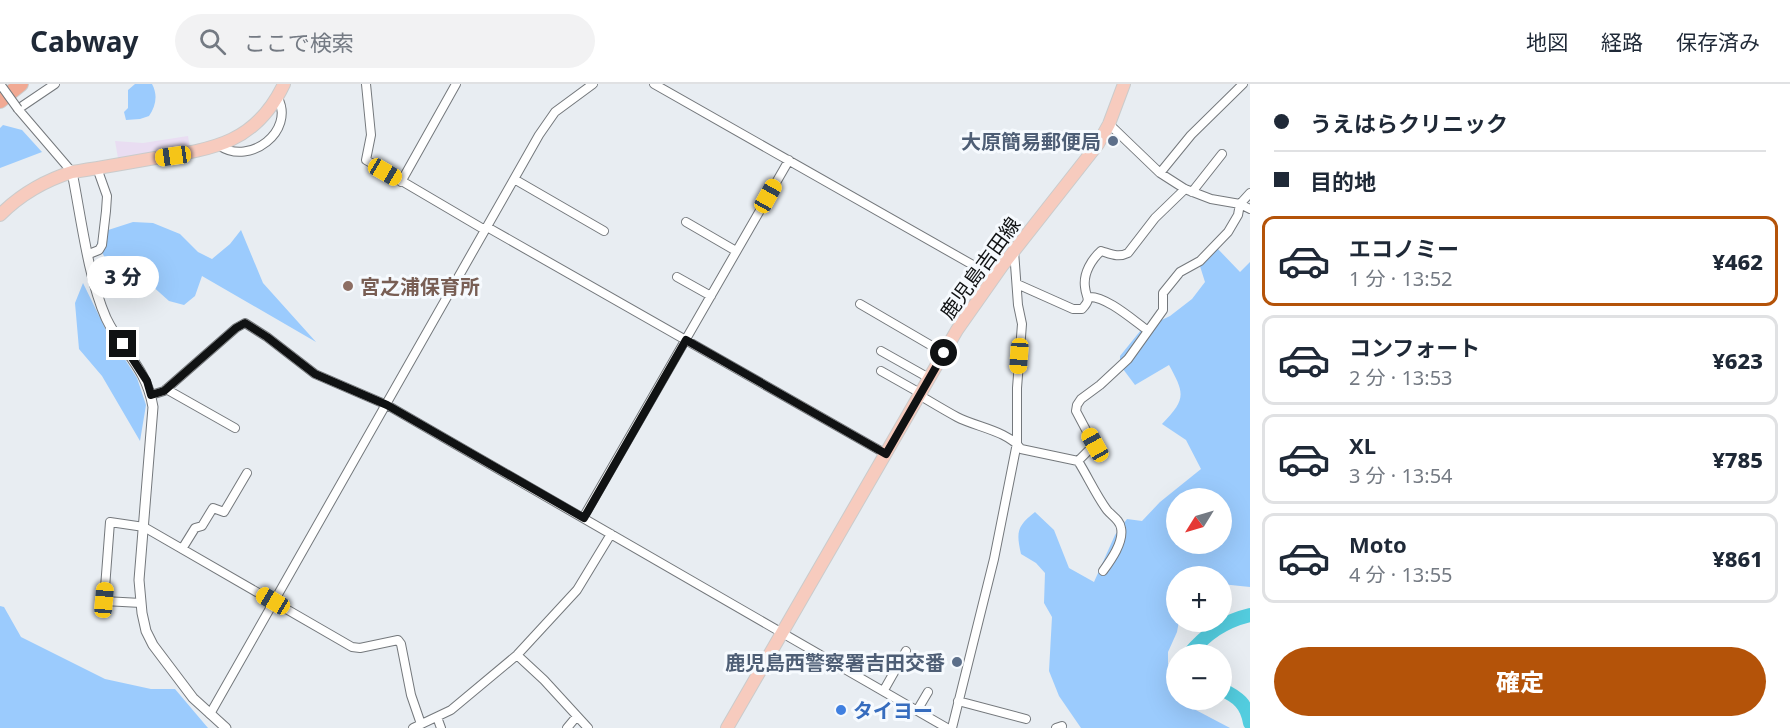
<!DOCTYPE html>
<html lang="ja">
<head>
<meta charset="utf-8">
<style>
  body { margin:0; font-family:"Noto Sans","Noto Sans JP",sans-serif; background:#f2f2f3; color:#1f2937; height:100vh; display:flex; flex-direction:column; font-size:22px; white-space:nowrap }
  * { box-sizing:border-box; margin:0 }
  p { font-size:20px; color:#747a83 }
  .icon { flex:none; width:33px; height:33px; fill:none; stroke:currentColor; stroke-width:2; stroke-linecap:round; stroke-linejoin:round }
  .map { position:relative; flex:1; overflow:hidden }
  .drawer { display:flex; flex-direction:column; background:#fff; width:540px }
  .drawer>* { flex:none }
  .banner { display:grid; align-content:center; height:132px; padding:0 24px; background:#fff }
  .needle { width:39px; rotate:233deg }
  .buttons { position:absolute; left:1166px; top:404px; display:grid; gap:12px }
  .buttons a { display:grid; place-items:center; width:66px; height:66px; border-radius:50%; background:#fff; box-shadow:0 6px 24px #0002; font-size:30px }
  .end { position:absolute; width:27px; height:27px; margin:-14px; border:8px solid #101213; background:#fff; box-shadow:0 0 0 3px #fff }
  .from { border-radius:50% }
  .bubble { position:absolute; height:42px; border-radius:21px; background:#fff; box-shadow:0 6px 24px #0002; font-size:20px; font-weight:800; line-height:42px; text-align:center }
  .car { position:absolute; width:18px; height:36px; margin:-18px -9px; border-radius:8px; box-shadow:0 0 4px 2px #0007; background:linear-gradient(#f5c518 24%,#345 0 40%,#f5c518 0 76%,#345 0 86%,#f5c518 0) }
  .banner b { display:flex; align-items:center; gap:21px; height:57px; font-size:22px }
  .banner b+b { border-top:2px solid #e0e1e3 }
  .banner i { width:15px; height:15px; background:#1f2937 }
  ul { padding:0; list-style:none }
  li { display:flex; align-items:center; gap:18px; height:90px; margin:0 12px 9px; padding:0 12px; border:3px solid #e0e1e3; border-radius:12px }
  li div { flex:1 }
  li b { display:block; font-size:22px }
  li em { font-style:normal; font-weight:800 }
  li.current { border-color:#b45309 }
  li>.icon { width:54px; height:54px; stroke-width:1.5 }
  .cta { display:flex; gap:12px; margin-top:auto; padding:12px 24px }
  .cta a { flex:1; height:69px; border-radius:36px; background:#b45309; color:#fff; font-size:24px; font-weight:800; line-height:69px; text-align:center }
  header { display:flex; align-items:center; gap:36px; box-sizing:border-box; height:84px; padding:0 30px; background:#fff; border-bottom:2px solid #e0e1e3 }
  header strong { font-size:28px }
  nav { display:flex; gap:33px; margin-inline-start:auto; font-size:21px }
  .search { width:420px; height:54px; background:#f2f2f3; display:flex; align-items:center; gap:15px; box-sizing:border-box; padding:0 21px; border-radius:33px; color:#747a83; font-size:22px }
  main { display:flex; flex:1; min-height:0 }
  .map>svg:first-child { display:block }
</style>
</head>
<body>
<header>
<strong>Cabway</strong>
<div class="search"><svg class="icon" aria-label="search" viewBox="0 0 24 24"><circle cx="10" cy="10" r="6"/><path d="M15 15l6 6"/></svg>ここで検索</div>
<nav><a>地図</a><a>経路</a><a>保存済み</a></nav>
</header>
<main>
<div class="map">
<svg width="1250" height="644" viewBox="0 0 1250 644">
  <rect width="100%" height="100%" fill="#e8edf2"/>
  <path fill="#e9ddf2" d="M188,52L190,64L118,74L115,57L143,59Z"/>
  <path fill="#9bcbfd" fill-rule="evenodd" d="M135,0H152C158,11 156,22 149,32L140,35L126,36L124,28L128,24V6Z
    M3,41L22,46L42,68L0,84V44Z
    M133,138L153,139L180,150L198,168L212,175L230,160L241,146L263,199L316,258L202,192L195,212L184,221L169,217L150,200L130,193L116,196L119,177L105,174L97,159L102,148Z
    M1217,164L1240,188L1250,178V503L1221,500V492H1176V537H1179L1177,548L1168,568V579L1176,600V615H1185L1192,624L1230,644H1081L1059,612L1049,587L1052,533L1044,519L1045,489L1036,479L1021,470C1016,448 1017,442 1035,428L1054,446L1069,484L1094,498L1115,451L1127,435L1142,437L1160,418L1201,385L1186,356L1162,340C1186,315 1185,310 1169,281L1135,301L1120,281V272L1141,246L1170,232L1192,215L1205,198L1199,179ZM1176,414H1221V459H1176Z
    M83,199L106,246L137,294L146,321L140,357L102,292L79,265L75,219Z
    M0,522L4,523L21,553L105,595L151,605H175L208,644H0Z"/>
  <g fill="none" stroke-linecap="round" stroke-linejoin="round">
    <path stroke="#53cddf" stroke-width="14" d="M1189,570C1206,550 1224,537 1250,531
      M1221,605C1238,613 1247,620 1250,639"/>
    <defs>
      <path id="minor" d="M55,0L18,25L72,88
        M366,0L371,51L366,76L485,146
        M654,0L994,193
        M1109,40L1160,89L1185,105L1211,115L1240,120L1250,125
        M220,62C250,82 295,47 278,14
        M1160,89L1191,51L1243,0
        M514,95L604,147
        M401,98L456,0
        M1192,108L1222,70
        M686,138L736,167
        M487,143L886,370
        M89,170L99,166L102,161L106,127L107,112L97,84
        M677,193L711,212
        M1017,200L1073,225H1082C1092,214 1086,215 1085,203C1083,189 1092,175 1101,167C1111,170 1118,174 1128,169L1155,134L1185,105
        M1089,213C1106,212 1133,236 1147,246
        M860,220L944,269
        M881,267L929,294
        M881,287L920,309
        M166,305L235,344
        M151,311L164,307L236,244L245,239L267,253L315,290L387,321L947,644
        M919,311C931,318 944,326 957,333C976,343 1008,347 1021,365L1078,377L1094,361L1076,327L1077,321L1081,315L1100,301L1128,275L1163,226V209L1180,188L1200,177L1228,148L1238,131L1240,120L1250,109
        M1078,377C1088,393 1096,411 1107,426C1112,432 1120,436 1121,444C1124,458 1111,476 1103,487
        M583,434L789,76
        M182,465L195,444L202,442L213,424L224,428L247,389
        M141,519L104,517L110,438L144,443L352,563L360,564L398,556L401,560L411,611L421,640
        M517,571L544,596L588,644
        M884,606L906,567
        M958,617L1026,635
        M918,625L928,608
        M210,630L539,51L555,28L593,0
        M437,633L441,644
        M413,644L451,626L517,571L577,506L611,450
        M567,644L577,632
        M952,644L994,475L1017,359V304L1022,240L1018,221L1014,167
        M1056,644L1062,642"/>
      <path id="tertiary" d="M72,88C81,133 88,193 106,234C122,268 146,282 153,323L139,496L142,529L146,547L153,561L193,614L226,644"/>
      <path id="primary" d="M0,131C21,110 43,97 72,88C99,84 127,79 155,74C214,65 256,59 284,0
        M727,644L957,246L1002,182L1098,60L1109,40L1124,0"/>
      <path id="motorway" d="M0,17L21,0"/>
    </defs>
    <use href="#minor" stroke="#74787c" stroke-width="10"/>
    <use href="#tertiary" stroke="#74787c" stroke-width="11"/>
    <use href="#primary" stroke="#cacbcb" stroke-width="14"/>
    <use href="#motorway" stroke="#cacbcb" stroke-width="16"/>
    <use href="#minor" stroke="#fff" stroke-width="8"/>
    <use href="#tertiary" stroke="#fff" stroke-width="9"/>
    <use href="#primary" stroke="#f7cbbe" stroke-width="12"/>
    <use href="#motorway" stroke="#f1a993" stroke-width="14"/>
    <defs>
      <path id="minor-bridge" d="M0,0L18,25"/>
    </defs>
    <use href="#minor-bridge" stroke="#74787c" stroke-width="10" stroke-linecap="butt"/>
    <use href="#minor-bridge" stroke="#fff" stroke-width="8"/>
  </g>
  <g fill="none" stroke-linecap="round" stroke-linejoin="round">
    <path stroke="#101213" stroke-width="8" d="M123,260L147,297L151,311L164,307L236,244L245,239L267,253L315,290L387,321L584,434L686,256L886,370L944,269"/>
  </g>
  <g fill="#5c6f8a" stroke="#f6fafe" stroke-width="2">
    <circle cx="1113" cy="57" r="6"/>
    <circle cx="957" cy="578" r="6"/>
  </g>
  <circle fill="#8d6e63" stroke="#f6fafe" stroke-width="2" cx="348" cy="202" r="6"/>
  <circle fill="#3f7fe0" stroke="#f6fafe" stroke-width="2" cx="841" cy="626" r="6"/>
  <g text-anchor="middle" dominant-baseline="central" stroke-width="6" stroke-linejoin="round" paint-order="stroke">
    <g font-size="20" font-weight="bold" fill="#4e5e75" stroke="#f6fafe" text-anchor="end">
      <text x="1101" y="57">大原簡易郵便局</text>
      <text x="945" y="578">鹿児島西警察署吉田交番</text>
    </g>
    <g font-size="20" fill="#101213" stroke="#f6fafe">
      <text transform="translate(980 184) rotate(-54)">鹿児島吉田線</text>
    </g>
    <g font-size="20" font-weight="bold" fill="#785e54" stroke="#f6fafe" text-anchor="start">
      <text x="360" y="202">宮之浦保育所</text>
    </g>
    <g font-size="20" font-weight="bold" fill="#366cbe" stroke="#f6fafe" text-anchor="start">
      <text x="853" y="626">タイヨー</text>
    </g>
  </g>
</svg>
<div class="buttons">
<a><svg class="needle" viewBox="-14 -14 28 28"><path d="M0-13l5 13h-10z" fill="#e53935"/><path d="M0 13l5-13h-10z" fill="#747a83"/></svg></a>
<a>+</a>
<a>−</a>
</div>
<i class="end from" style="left:944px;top:269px"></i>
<i class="end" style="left:123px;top:260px"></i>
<div class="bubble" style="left:87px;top:172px;width:72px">3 分</div>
<i class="car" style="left:173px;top:72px;rotate:262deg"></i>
<i class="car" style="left:385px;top:88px;rotate:120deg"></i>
<i class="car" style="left:768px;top:112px;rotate:29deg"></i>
<i class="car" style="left:1019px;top:272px;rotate:184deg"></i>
<i class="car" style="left:1095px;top:361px;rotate:331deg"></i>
<i class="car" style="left:104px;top:516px;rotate:5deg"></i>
<i class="car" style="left:273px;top:517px;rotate:300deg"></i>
</div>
<section class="drawer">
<div class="banner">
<b><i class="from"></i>うえはらクリニック</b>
<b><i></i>目的地</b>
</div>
<ul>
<li class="current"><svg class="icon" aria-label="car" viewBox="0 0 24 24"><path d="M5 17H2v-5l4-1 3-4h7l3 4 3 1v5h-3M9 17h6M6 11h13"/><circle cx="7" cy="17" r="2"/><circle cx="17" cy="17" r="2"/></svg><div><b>エコノミー</b><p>1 分 · 13:52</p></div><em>¥462</em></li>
<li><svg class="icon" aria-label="car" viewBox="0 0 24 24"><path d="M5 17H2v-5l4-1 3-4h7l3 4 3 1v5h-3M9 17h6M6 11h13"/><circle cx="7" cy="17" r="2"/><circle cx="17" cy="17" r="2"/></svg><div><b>コンフォート</b><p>2 分 · 13:53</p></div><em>¥623</em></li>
<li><svg class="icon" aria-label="car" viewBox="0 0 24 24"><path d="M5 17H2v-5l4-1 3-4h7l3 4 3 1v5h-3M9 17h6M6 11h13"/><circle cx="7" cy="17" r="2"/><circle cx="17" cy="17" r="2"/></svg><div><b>XL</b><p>3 分 · 13:54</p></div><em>¥785</em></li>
<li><svg class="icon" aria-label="car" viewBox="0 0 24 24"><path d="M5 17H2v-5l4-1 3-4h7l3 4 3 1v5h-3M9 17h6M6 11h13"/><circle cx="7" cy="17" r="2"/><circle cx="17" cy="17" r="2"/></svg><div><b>Moto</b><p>4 分 · 13:55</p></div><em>¥861</em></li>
</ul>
<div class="cta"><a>確定</a></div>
</section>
</main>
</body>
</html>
